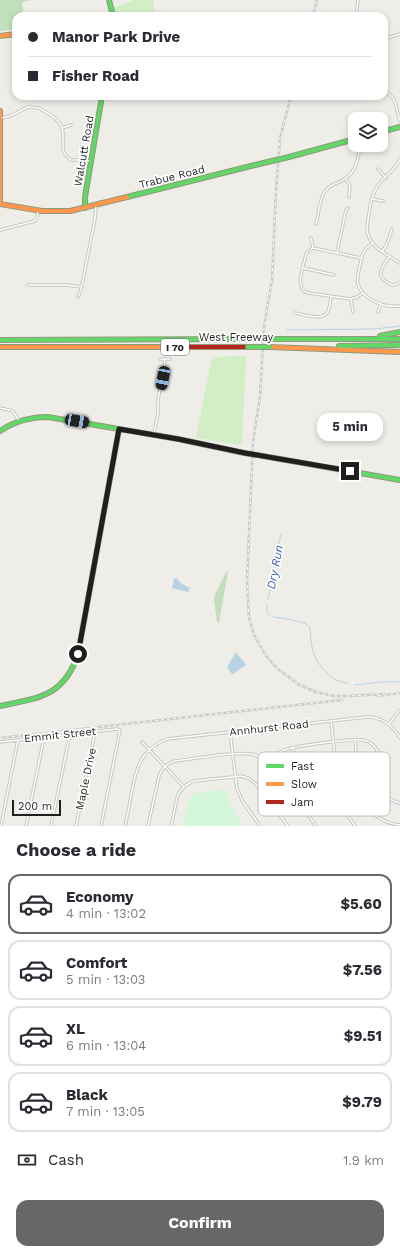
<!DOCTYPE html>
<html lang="en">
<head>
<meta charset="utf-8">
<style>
  body { margin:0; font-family:"Work Sans",sans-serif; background:#f7f7f7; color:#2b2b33; height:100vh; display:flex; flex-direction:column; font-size:15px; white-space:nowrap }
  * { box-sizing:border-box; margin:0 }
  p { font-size:13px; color:#7c7c81 }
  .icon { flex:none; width:22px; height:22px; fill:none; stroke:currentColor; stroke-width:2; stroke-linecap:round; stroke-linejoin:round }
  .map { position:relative; height:826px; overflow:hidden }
  .drawer { display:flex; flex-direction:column; background:#fff; flex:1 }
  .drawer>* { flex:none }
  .hud { position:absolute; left:12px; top:12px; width:376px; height:88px; border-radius:12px; box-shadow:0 2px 6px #0003; display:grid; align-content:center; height:88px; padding:0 16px; background:#fff }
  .fabs { position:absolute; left:348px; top:112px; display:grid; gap:8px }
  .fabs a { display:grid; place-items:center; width:40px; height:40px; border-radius:8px; background:#fff; box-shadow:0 2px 6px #0003; font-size:20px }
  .scale { position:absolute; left:12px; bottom:10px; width:49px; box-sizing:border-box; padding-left:4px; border:2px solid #1f1f1f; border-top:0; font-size:11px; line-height:14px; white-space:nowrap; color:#1f1f1f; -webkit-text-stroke:3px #fff; paint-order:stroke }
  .end { position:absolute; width:18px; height:18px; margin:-9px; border:5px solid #1f1f1f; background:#fff; box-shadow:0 0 0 2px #fff }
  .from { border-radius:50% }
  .bubble { position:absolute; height:28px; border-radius:12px; background:#fff; box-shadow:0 2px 6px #0003; font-size:13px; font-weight:700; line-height:28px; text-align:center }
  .car { position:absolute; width:12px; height:24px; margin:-12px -6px; border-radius:5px; box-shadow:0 0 3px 1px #0007; background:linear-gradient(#222 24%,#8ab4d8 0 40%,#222 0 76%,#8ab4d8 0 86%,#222 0) }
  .hud b { display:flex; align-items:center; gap:14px; height:38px; font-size:15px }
  .hud b+b { border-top:1px solid #e1e1e2 }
  .hud i { width:10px; height:10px; background:#2b2b33 }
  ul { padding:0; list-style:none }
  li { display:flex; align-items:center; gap:12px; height:60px; margin:0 8px 6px; padding:0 8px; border:2px solid #e1e1e2; border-radius:12px }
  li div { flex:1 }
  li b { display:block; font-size:15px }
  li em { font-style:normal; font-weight:700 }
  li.selected { border-color:#676765 }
  li>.icon { width:36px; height:36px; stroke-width:1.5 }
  h2 { padding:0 16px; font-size:18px; line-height:48px }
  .pay { display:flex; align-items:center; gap:10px; height:44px; padding:0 16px; font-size:15px }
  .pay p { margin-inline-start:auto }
  .action { display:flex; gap:8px; margin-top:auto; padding:8px 16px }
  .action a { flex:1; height:46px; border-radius:12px; background:#676765; color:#fff; font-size:16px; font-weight:700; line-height:46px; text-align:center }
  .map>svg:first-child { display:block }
</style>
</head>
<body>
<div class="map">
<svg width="400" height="826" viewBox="0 0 400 826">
  <rect width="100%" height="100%" fill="#eeede8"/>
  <path fill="#d2eec5" d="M134,0H153L156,16H115L113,8Z
    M246,356L242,445L196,438L212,357Z"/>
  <path fill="#c1dfbb" d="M0,0H32L22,2L24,16H16V29L0,31Z
    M227,571H228L219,623L217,622L214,599L215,594Z"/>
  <path fill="#d4f6db" d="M227,789L229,803L243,826H183L189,798L195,793Z"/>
  <path fill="#b9d2e3" d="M176,578L182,584L190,588L188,592L172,588L174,579Z
    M236,652L246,665L233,674L231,673L227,667Z"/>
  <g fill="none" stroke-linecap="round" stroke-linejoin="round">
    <path stroke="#b9d2e3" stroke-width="1" d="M287,330L375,329L400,326
      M268,600L277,550L281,534
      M267,604V612L270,616
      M274,617C283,619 304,620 310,627C311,645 312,659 326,672C329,675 332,678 336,680C340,681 344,682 348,684
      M355,685L380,682H400"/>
    <defs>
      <path id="street" d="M356,16L358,0
        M384,39L400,34
        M384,89L394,99L400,121
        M1,118L10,116L28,107L39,108L54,117L61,125L63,132V150L66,156L71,160H82L91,161
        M62,128L71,125
        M400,159C395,170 386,175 379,184C371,194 368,217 367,230C369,248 387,254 400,263
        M378,169L386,178
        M346,179L350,186L349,197
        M372,199L383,201
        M316,224C319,214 319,200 325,191C330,184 339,183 346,178C355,172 360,156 359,145
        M0,230L35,221L37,218L38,211
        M311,238L313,248
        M372,244C363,249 362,256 360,265C359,271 356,278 358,284C362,300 386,308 400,306
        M313,248L307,252L306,255C303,267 294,288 308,293L351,299L357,297L363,293
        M313,248L361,258
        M337,252L346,210L348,208
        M382,252L387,244L392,229
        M389,257C381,269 374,277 392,285L398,284L400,281
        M303,268L334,275
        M28,285H67L82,287
        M78,297L81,290L95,219L96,206
        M351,299L353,312
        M378,312L381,304
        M295,313C303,314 321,321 327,313C330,309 330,302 331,297
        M160,359H170
        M0,408L13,411L19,421
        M154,434L158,412V400L164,369L165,359
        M331,721L340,799L346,813L355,826
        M389,724L399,711
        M230,732L237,789L243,802L260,826
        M355,740C359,774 355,820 400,825
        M0,742L117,729L120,730L101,826
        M142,742L184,787
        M293,748C295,761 304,768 313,777
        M267,763C272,757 277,753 284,750C295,746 353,738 363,740C368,741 371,743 374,746C389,762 372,798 400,803
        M1,826L18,740
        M26,826L44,738
        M51,826L70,734
        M76,826L95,732
        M125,826C128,814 130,802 132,790C137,765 142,749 167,739L367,717C381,717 393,725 400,738
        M148,826L159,776C162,768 167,763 175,761C195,759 238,750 255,755C273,761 303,809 316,826
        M171,826L178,794L186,785L194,781L241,776L248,778L255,783L288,826"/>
      <path id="fast" d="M109,0L113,16
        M381,132L400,127
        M289,157L355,139
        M127,197L255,165
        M85,208V197L102,96
        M380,336L400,332
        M270,339H400
        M0,340L247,339
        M339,346L400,345
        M0,431C15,421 30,417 48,417L178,439L244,453
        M257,455L400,480
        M0,706C40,698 64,696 78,654L119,429"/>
      <path id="slow" d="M0,36L16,34
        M0,111V204L42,211H70L127,197
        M0,347H176
        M270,347L400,352"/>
      <path id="jam" d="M176,347H247"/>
    </defs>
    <use href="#street" stroke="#c6c6c4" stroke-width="3.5"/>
    <use href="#fast" stroke="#92997e" stroke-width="6"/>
    <use href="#slow" stroke="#92997e" stroke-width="6"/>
    <use href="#jam" stroke="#92997e" stroke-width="6"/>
    <use href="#street" stroke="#fcfcfc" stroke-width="1.5"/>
    <use href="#fast" stroke="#63d668" stroke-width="4"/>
    <use href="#slow" stroke="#ff974d" stroke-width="4"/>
    <use href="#jam" stroke="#b3261e" stroke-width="4"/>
    <defs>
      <path id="rail" d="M313,16L317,0
        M291,96L280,138L276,191L272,280L264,327L260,396L253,442L247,581L249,617L254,635L266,656L278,669L298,684L316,692L334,696H350L384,694
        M378,696L400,693
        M0,738L342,700"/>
    </defs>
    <use href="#rail" stroke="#cbcbca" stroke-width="2.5"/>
    <use href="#rail" stroke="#fff" stroke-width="1" stroke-dasharray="3" stroke-linecap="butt"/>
    <defs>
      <path id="fast-bridge" d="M255,165L289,157
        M247,339H270
        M247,347H270"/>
      <path id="jam-bridge" d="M244,453L257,455"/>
    </defs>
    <use href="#fast-bridge" stroke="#92997e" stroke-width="6" stroke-linecap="butt"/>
    <use href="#jam-bridge" stroke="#92997e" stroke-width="6" stroke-linecap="butt"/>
    <use href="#fast-bridge" stroke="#63d668" stroke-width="4"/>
    <use href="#jam-bridge" stroke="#b3261e" stroke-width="4"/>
  </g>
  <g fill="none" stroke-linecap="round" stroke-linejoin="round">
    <path stroke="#1f1f1f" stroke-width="5" d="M78,654L119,429L178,439L245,453L350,471"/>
  </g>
  <g text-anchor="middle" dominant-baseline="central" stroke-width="3.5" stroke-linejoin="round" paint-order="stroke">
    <rect fill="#fff" stroke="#626262" stroke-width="1" x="161" y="339" width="28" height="16" rx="3"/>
    <g font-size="10" font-weight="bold" fill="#1f1f1f">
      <text x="175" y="347">I 70</text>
    </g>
    <g font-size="11" fill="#1f1f1f" stroke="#fff">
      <text transform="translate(84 151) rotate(-80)">Walcutt Road</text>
      <text transform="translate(172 177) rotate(-14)">Trabue Road</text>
      <text x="236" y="337">West Freeway</text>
      <text transform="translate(269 728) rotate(-6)">Annhurst Road</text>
      <text transform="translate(60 735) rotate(-6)">Emmit Street</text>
      <text transform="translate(86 779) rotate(-78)">Maple Drive</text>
    </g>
    <g font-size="12" font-style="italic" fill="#4566b6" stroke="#fff">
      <text transform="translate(275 567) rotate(-79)">Dry Run</text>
    </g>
  </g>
  <rect x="258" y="752" width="132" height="64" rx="6" fill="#fff" stroke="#bcbcbc" stroke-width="1"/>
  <rect x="266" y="764" width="18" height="4" fill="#63d668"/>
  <rect x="266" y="782" width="18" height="4" fill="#ff974d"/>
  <rect x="266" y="800" width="18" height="4" fill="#b3261e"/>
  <g font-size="11" fill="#1f1f1f">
    <text x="291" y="770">Fast</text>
    <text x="291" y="788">Slow</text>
    <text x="291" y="806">Jam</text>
  </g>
</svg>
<div class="fabs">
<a><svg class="icon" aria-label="layers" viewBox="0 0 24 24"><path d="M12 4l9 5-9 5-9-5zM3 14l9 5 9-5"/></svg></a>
</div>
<div class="scale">200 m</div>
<i class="end from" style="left:78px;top:654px"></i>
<i class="end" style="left:350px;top:471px"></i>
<div class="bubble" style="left:317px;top:413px;width:66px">5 min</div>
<i class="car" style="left:163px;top:378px;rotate:191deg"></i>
<i class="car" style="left:77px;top:421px;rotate:100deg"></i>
<div class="hud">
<b><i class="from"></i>Manor Park Drive</b>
<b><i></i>Fisher Road</b>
</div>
</div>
<section class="drawer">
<h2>Choose a ride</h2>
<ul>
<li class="selected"><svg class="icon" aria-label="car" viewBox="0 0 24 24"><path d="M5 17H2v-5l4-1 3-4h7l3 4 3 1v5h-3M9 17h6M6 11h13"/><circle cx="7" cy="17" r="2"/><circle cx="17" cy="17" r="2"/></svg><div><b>Economy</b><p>4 min · 13:02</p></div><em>$5.60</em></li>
<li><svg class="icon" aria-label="car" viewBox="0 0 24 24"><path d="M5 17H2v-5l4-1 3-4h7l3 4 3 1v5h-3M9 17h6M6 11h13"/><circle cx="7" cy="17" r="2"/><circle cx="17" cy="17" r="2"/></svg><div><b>Comfort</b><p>5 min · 13:03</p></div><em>$7.56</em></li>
<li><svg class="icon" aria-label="car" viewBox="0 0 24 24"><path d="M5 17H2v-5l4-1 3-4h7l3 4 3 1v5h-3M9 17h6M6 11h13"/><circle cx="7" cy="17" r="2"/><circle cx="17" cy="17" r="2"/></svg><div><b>XL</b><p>6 min · 13:04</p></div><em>$9.51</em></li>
<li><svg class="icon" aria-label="car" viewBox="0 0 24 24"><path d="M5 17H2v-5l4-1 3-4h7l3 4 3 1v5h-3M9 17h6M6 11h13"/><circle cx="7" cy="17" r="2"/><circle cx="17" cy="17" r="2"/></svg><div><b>Black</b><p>7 min · 13:05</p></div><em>$9.79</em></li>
</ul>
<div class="pay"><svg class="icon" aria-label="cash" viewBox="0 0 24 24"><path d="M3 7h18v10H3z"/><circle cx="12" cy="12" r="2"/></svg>Cash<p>1.9 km</p></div>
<div class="action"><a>Confirm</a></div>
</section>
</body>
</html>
